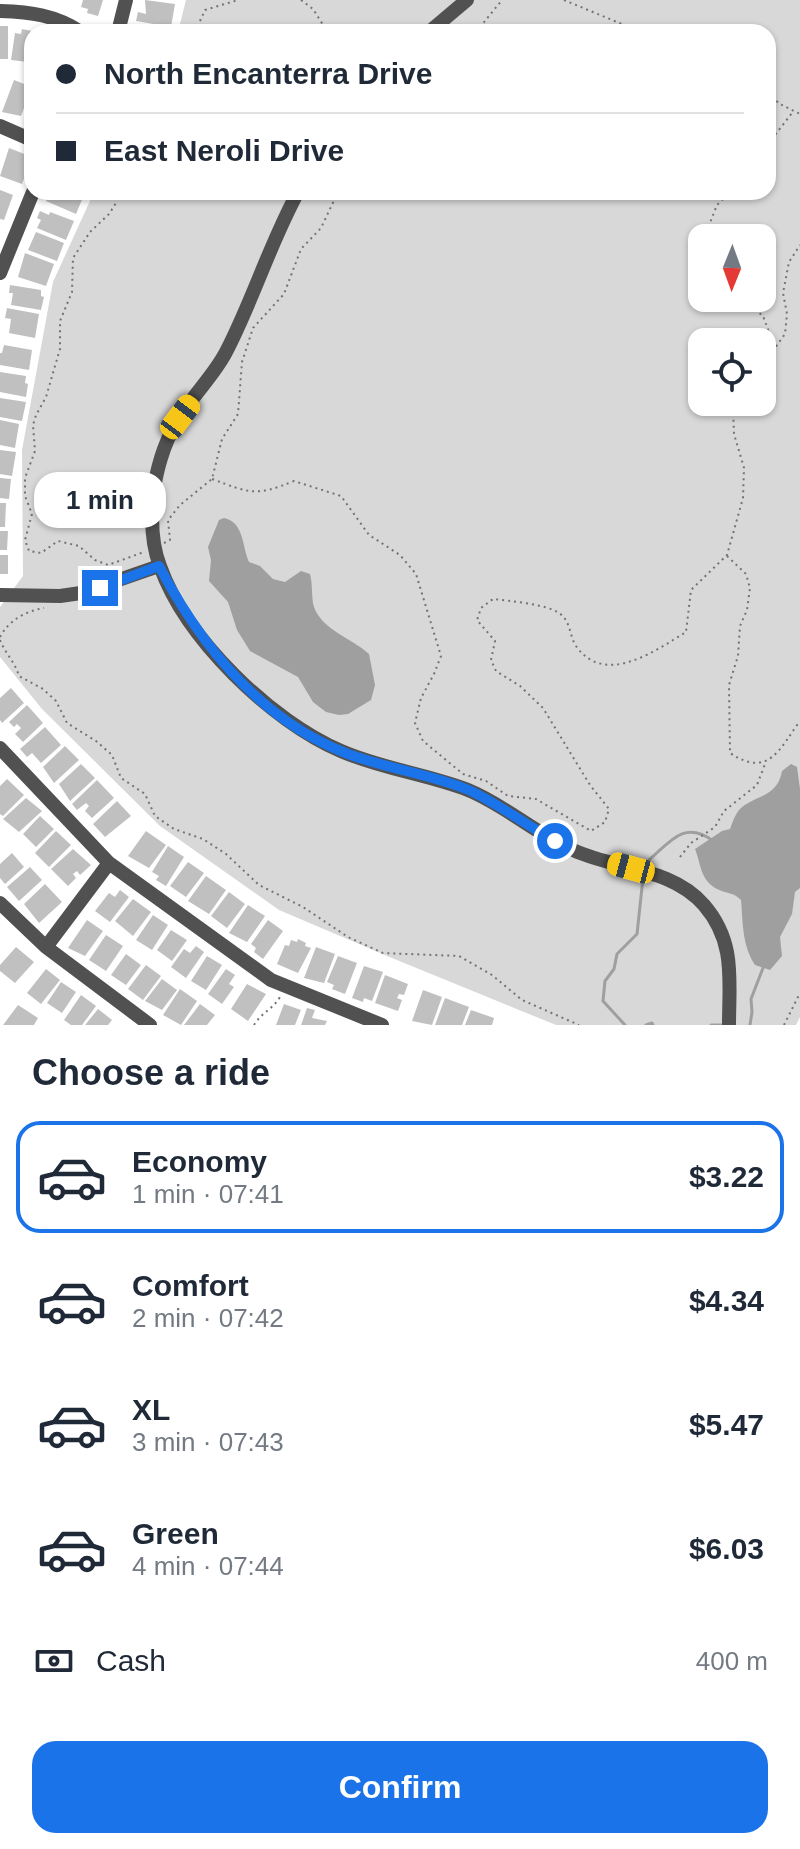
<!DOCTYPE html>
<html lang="en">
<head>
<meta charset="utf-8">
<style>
  body { margin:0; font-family:Arial,sans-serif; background:#f2f2f3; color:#1f2937; height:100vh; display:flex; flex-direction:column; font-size:30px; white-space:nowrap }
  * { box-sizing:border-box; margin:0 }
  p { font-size:26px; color:#747a83 }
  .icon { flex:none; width:44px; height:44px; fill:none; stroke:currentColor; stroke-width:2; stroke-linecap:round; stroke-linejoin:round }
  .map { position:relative; height:1025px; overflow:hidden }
  .sheet { display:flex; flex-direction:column; background:#fff; flex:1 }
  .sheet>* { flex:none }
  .top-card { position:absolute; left:24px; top:24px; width:752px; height:176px; border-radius:24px; box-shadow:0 2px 6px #0004; display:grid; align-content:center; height:176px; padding:0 32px; background:#fff }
  .needle { width:52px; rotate:181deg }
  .tools { position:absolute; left:688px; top:224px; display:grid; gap:16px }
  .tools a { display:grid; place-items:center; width:88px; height:88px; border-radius:16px; background:#fff; box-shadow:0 2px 6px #0004; font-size:40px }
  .end { position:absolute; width:36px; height:36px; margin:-18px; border:10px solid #1a73e8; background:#fff; box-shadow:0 0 0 4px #fff }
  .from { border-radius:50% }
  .bubble { position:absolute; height:56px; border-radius:24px; background:#fff; box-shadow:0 2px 6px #0004; font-size:26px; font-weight:700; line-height:56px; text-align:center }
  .car { position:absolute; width:24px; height:48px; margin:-24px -12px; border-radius:10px; box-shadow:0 0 6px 2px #0007; background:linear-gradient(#f5c518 24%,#345 0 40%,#f5c518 0 76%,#345 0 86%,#f5c518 0) }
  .top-card b { display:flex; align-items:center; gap:28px; height:76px; font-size:30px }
  .top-card b+b { border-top:2px solid #e0e1e3 }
  .top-card i { width:20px; height:20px; background:#1f2937 }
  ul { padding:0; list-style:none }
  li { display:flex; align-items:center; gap:24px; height:112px; margin:0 16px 12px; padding:0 16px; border:4px solid transparent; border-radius:24px }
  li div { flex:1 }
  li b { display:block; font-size:30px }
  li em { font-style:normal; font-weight:700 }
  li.current { border-color:#1a73e8 }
  li>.icon { width:72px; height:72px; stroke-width:1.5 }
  h2 { padding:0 32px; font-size:36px; line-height:96px }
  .pay { display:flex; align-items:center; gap:20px; height:88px; padding:0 32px; font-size:30px }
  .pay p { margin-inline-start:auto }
  .button { display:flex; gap:16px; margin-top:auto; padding:16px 32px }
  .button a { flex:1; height:92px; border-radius:24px; background:#1a73e8; color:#fff; font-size:32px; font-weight:700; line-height:92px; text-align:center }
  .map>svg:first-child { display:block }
</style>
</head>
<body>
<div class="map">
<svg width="800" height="1025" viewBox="0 0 800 1025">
  <rect width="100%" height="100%" fill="#fff"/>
  <path fill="#d8d8d8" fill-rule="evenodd" d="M186,0H800V1017L796,1025H556L392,958L279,910L160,826L42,709L0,657V607L23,576L22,450L53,282L94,192H768V32H178ZM702,238H762V298H702ZM702,342H762V402H702Z"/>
  <path fill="#9f9f9f" d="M224,518C244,522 242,546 249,562L260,566L273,579L285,582L301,571L310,574C313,585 311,596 314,607C322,630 353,639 369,654L375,685L371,700L348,714L339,715L326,712L313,702L298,677L250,651L237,630L228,602L209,581L211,560L208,547L219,520Z
    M791,764L797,767L800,789V888L795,892L792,914L780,937L782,956L770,970L755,965C742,945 743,923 741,900C733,892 727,894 717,889C700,880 701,864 695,849L722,831L730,829C732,823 735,815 739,810C753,795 777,799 782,771Z"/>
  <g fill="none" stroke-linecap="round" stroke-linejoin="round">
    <path stroke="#9f9f9f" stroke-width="3" d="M646,867L649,860C670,842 684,820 712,840
      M625,1025L603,1001L605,981L614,969L617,954L637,934L643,878
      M646,1025L652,1023L653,1025
      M711,1025H723
      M750,1025L752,1012L751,999L763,968"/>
  </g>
  <path fill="#c0c0c0" d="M83,0H103L98,16L87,13L88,9L81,7Z
    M145,0L175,4L171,27L136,21L138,12L146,14Z
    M0,26H8V59H0Z
    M22,29L32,31L28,62L11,60L15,33L21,34Z
    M14,80L32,87L21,116L2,112Z
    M9,148L32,157L22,184L0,176Z
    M0,190L13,195L4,220L0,219Z
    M50,192H76L84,195L76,214L46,201Z
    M40,211L49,215L50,212L74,221L66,240L37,228L41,220L37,218Z
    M36,232L64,243L57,261L28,250Z
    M25,253L54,264L46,286L18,277Z
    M10,285L41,290V296L44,297L41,310L11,305L13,293H9Z
    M7,308L39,314L35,338L9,333L11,319L5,318Z
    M4,345L32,350L29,370L0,365V353H2Z
    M0,372L26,376L25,383L28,384L26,397L0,392Z
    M0,398L26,402L22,421L0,417Z
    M0,420L19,424L15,448L0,445Z
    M0,450L16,452L12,476L0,474Z
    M0,478L11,479L9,499L0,498Z
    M0,503H6L5,527H0Z
    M0,531H8L7,550H0Z
    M0,555H8V574H0Z
    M11,688L24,703L2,723L0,720V698Z
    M27,705L43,723L23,742L15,734L21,728L17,724L14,727L9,722Z
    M45,727L61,745L41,763L32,753L27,757L20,749Z
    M65,746L79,760L54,783L43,767Z
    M81,764L95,778L70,801L59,784Z
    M7,779L24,795L3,816L0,814V786Z
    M97,780L114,798L92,818L85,811L89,806L86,803L77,810L72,804Z
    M26,798L42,811L19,832L3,819Z
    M117,801L131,816L105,837L93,824Z
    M40,816L54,829L36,847L23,834Z
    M56,831L71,845L49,867L35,853Z
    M146,831L166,845L149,868L128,856Z
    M168,846L184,857L166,886L156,880L159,876L152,872Z
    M73,849L91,865L80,875L77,871L73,874L76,878L68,886L51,869Z
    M12,853L24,867L5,884L0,878V864Z
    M188,862L204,873L186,897L170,886Z
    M30,867L42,880L19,901L7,887Z
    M206,876L226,890L209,914L188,901Z
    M45,884L62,902L39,923L24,904Z
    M120,890L129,897L110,922L95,911L109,893L115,897Z
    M229,892L245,904L227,928L211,916Z
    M133,899L151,912L133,936L115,921Z
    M248,905L265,916L247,942L229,933Z
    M153,915L168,925L152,950L136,940Z
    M87,920L103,931L85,956L68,948Z
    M268,920L283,931L263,959L254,952L256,948L251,944Z
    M171,930L187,940L172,961L157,950Z
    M106,935L123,946L106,971L89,960Z
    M298,939L306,943L305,946L311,948L298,973L277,964L285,945L289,946L291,940L297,942Z
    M196,946L204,952L186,978L171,967L184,949L190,953Z
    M16,947L34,962L15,983L0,971V965Z
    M316,947L335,954L324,983L304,978Z
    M126,954L141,965L126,985L111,975Z
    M207,956L222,965L206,990L191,981Z
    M338,956L357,963L345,994L332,989L334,985L327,982Z
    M146,965L161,976L143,1000L128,989Z
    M364,966L383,972L372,1001L364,998L363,1002L352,998Z
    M46,969L60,980L41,1004L27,993Z
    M226,969L235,975L229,984L234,987L222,1004L208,994Z
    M385,975L408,984L404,995L399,994L397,998L402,1000L398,1011L375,1003Z
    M162,979L177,990L162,1010L145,1001Z
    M61,982L76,992L62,1013L47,1003Z
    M247,984L266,994L248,1021L231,1009Z
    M180,989L197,1001L181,1025L163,1015Z
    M423,990L442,997L432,1025L412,1021Z
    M81,995L96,1006L82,1025H71L64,1020Z
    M445,998L469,1007L462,1025H435Z
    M200,1004L215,1015L207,1025H184Z
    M284,1004L301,1010L295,1025H276Z
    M18,1005L38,1018L34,1025H3Z
    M307,1008L315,1010L312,1018L327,1021L325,1025H301Z
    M98,1009L112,1020L108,1025H85Z
    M471,1010L494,1018L492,1025H465Z"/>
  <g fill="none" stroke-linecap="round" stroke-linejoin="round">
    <path stroke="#737373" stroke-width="2" stroke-dasharray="2 4" stroke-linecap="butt" d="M301,0L313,9L327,31L331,32
      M564,0L641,32
      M195,32L205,10L238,0
      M363,32L379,29
      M476,32L502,0
      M768,85L778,103L800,114
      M768,144L792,113
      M116,192V203L109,214L90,232L73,258L72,292L60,321V349L46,397L36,415L33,425L35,451L25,478V496L32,514L25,540L29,551L41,553L58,541L79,546L95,560L108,565L144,552
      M704,238L717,205L730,192
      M741,298L763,316L775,348
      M762,366L785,334L787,314L783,293L789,262L800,245
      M212,479C250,493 255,497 294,481L341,496L369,535L400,555L416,574L441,656L434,674L421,698L415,723L423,741L463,774L486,781L508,796L536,799L591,831L605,822L609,809L590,785L543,708L520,686L496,671L491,660L495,641L477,620L481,608L493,599C509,601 546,604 559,613C571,621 569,635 576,646C605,687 655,651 686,632L691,590L727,555L743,498L744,468L734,434L733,408L737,402
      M164,543L170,540L168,520L180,505L212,479L222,439L238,414L242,362L253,328L284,294L301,249L321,228L338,192
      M727,556L746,574L750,588L747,610L740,626L738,656L729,685L730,753C769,779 780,748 800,721
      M80,581L83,574L102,571L108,566
      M0,637C9,620 26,611 44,608
      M0,640C5,653 15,662 19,676L43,689L56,701L67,723L96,741L112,755L121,778L145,794L155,816L174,829L203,839L226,854L259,885L303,907L348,937L383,953L459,956L492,975L522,1000L579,1025
      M680,857L691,843L715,827L724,811L757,785L765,764
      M254,1025C261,1013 273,1009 280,997
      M784,1025L800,993"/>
    <path stroke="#515151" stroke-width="14" d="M0,11C31,12 55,15 81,32
      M118,32L126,0
      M429,32L467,0
      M0,126L32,140
      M298,192C270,243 253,300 226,352C214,375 195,393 181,415C167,436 158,464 154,488C151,513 151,543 160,566C186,639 271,721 341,751C382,769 427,774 468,790C505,805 536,834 573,850C616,870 671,867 704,905C736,942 729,980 729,1025
      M0,273L33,192
      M0,595L60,596L81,593L159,566
      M0,748L109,863L271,980L382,1025
      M0,903L46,947L150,1025
      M46,947L109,863"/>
  </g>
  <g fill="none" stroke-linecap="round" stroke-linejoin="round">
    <path stroke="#1a73e8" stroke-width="10" d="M100,588L159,566C200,644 259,718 343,752C384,769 430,773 471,791C500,805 526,825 555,841"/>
  </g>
</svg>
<div class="tools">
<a><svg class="needle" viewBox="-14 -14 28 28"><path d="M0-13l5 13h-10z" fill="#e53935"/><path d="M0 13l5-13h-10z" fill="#747a83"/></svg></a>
<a><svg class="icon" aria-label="locate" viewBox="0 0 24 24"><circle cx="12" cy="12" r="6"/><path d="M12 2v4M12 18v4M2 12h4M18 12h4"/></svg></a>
</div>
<i class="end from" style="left:555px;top:841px"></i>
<i class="end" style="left:100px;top:588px"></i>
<div class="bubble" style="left:34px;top:472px;width:132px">1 min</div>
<i class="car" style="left:180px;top:417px;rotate:37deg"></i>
<i class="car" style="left:631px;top:868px;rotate:285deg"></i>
<div class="top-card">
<b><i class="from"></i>North Encanterra Drive</b>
<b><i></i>East Neroli Drive</b>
</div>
</div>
<section class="sheet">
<h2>Choose a ride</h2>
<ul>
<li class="current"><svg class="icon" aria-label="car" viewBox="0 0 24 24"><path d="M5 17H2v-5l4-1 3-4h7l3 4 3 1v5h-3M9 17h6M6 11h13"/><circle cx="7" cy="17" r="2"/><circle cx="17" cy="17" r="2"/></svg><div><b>Economy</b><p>1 min · 07:41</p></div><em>$3.22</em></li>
<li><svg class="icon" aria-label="car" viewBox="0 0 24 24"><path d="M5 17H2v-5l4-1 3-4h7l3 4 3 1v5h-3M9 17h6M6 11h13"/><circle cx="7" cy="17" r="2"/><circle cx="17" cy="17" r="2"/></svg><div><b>Comfort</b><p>2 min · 07:42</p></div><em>$4.34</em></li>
<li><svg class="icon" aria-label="car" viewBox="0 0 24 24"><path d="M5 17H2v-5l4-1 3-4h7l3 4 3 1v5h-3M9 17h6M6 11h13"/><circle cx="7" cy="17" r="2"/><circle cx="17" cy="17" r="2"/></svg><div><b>XL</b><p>3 min · 07:43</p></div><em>$5.47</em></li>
<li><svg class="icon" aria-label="car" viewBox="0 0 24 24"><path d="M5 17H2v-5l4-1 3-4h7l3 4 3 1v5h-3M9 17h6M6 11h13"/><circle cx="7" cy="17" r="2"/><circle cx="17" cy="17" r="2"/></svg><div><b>Green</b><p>4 min · 07:44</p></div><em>$6.03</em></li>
</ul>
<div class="pay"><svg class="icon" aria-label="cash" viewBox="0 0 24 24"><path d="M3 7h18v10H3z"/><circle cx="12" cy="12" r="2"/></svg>Cash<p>400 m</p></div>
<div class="button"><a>Confirm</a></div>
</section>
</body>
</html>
